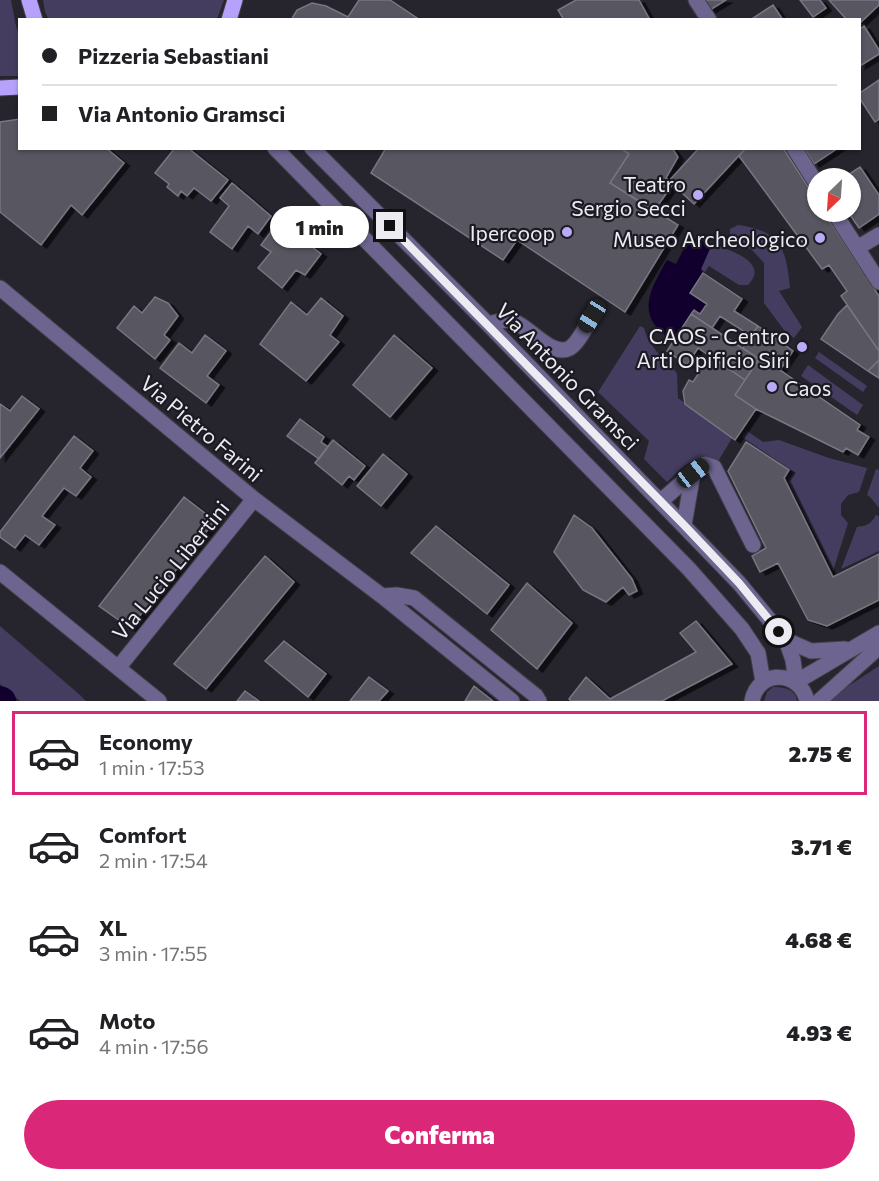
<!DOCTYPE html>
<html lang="it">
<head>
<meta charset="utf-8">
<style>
  body { margin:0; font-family:Commissioner,sans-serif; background:#f2f2f2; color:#202124; height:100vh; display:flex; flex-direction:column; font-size:22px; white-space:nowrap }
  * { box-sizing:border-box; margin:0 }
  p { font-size:20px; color:#757577 }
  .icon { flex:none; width:33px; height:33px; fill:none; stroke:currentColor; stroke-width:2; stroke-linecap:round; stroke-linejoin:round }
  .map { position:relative; height:701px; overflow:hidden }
  .drawer { display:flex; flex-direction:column; background:#fff; flex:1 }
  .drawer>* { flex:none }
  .top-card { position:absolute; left:18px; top:18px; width:843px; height:132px; border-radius:0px; box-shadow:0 2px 4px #0004; display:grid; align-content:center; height:132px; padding:0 24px; background:#fff }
  .needle { width:39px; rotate:205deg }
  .tools { position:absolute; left:807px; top:168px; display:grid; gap:12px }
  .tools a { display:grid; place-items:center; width:54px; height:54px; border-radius:50%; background:#fff; box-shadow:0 2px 4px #0004; font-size:30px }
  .end { position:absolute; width:27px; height:27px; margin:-14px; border:8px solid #edebf2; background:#111; box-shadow:0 0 0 3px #111 }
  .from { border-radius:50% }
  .bubble { position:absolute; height:42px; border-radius:21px; background:#fff; box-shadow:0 2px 4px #0004; font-size:20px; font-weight:800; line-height:42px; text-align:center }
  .car { position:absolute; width:18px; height:36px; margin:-18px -9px; border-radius:8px; box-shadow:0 0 4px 2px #0007; background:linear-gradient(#222 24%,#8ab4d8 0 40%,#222 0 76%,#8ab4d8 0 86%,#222 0) }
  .top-card b { display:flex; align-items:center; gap:21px; height:57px; font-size:22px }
  .top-card b+b { border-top:2px solid #e0e0e0 }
  .top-card i { width:15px; height:15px; background:#202124 }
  ul { padding:10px 0 0; list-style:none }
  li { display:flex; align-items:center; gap:18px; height:84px; margin:0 12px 9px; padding:0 12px; border:3px solid transparent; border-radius:0px }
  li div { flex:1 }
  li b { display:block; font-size:22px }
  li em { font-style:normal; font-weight:800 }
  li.active { border-color:#db2777 }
  li>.icon { width:54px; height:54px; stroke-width:1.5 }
  .button { display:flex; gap:12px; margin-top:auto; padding:12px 24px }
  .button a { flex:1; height:69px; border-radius:36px; background:#db2777; color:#fff; font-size:24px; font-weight:800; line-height:69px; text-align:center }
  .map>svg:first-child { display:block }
</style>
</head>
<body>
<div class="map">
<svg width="879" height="701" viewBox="0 0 879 701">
  <defs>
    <filter id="shadow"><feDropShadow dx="5.5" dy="3" stdDeviation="0" flood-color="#0009"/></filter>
  </defs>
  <rect width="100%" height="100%" fill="#26242d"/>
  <path fill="#453d5f" d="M0,0H11L16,26L19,34V76H0Z
    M43,0H224L217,19L49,20L45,12Z
    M738,225C781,231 786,248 790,288L779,291L802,327L794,338L784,330L764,303V263L752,250L734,241L730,235V229Z
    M712,244C727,249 771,262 748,285H739L709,266L705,272L701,269Z
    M640,326L644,328C648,346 665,360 677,373L678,398L732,438L717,463C691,454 686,465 667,482L644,459L649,441L598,392Z
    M819,352L867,386L863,392L815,358Z
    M808,365L863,405L857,415L801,376Z
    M747,431L763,442L779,440L829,458L867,468L859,492L848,495L841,504V515L848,523L833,571L788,482L793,472L742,437Z
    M876,469L879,470V508L871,498L867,495Z
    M876,515L879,516V551L841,569L857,527C867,526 871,524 876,515Z
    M0,626L80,695L86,701H20L0,684Z
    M879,666V701H831L842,690Z
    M773,687C783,687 796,689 797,701H764L767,692Z"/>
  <path fill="#11002e" d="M690,237L712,244L701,269L703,273L691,293L707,304L700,314L694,310L673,341C635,317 648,293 667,260L676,264Z"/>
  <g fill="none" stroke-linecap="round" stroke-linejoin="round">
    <path stroke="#11002e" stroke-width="28" d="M0,700L2,701"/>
  </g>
  <path fill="#585661" stroke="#787682" stroke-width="1.5" filter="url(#shadow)" d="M359,0H390L420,20H291L297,10L312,3L326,6L348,17Z
    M576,0H639L650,20H564L558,10Z
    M703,0H726L710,10Z
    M800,0H820L826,8L813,17Z
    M829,0H879V5L860,23V20H847Z
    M773,5L783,20H750Z
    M864,26L879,50V54L860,66V29Z
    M879,80V119L875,122L860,99V93Z
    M20,119V148H106L124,163L82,215L71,205L41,245L0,212V122Z
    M175,148H188L228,180L211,201L194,188L187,196L181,191L178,196L167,187L169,184L155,173Z
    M620,148L629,154L610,183L678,225L625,312L517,240L503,260L371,173L386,148Z
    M620,148H672L678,157L666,178L673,184L654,211L610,183L629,154Z
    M699,148H746L694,204L669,181Z
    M746,148H783L818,202V212H824L879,296V351L841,296L847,291L829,265L822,269L739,156Z
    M804,148H838L814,164Z
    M860,167L879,195V214L859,228L848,212H850V178H843Z
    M232,183L271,216L258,234L248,226L232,249L210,232L229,206L220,198Z
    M279,221L321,254L305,275L296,270L282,288L258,268L271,252L261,245Z
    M703,273L742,299L734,311L758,326L751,336L720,316L712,328L691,314L694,310L700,314L707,304L690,293Z
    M155,297L168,303L178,316L164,335L170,340L155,359L117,328L134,306L142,313Z
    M321,298L343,316L330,335L339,342L306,381L260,344L291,302L307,315Z
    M847,305L879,351V360L868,371L821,339L838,314Z
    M691,314L759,359L745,380L698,348L687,365L667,351Z
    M758,326L793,351L780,370L860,425L857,430L869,437L858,455L846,448L843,452L756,409L735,395L759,359L743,348Z
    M205,335L226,351L207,376L219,385L206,403L160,368L179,343L192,353Z
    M394,335L432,368L390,417L353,385Z
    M710,356L745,380L735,395L756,409L735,440L685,404L683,391L689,380L693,382Z
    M879,360V378L868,371Z
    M22,396L39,409L0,458V404L10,411Z
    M300,419L324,437L321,442L328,447L319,459L287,436Z
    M74,436L93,451L80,468L91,477L76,496L64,488L42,516L55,525L39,545L25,535L15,548L0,537V532Z
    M333,440L365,466L354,480L349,476L342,485L315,463Z
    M746,442L789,470L784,478L833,577L879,554V600L827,626L808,620L778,563L760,572L752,556L766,548L728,471Z
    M383,454L407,474L381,506L357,486Z
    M184,497L215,521L130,628L99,606Z
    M574,515L592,528L632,579L637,591L629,595L623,587L606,602L583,590L554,552Z
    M436,526L509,585L487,614L411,553Z
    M265,556L294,582L206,689L174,664Z
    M527,583L572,623L537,669L491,630Z
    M696,621L732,664L662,701H571L569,699L586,677L610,699L696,652L680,633Z
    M284,641L326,674L308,697L265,661Z
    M369,677L388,691L379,701H350Z
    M474,686L493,701H465Z
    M245,691L259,701H237Z"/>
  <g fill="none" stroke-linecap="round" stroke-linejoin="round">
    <defs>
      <path id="minor" d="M696,0L709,20
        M275,148L689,569L742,629L758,653L763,682
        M312,148L488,324L739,583L786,640L793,660L796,682L879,633
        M794,148L818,186
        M834,212L879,282
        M857,248L879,235
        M0,288L254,499L382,596L512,701
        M488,324C494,323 501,320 507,320C527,321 550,359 570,348C579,342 586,326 592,316
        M693,473L705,464L714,467L753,545
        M661,501L693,473L684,525
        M0,572L159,701
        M382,596L397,595L414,598L536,696L539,701
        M786,640L811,651L845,649
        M118,668L254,499
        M752,701C758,669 800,670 807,701
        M819,701L879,647"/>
      <path id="major" d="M29,0L35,20
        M229,20L235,0
        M0,88L20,87"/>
    </defs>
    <use href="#minor" stroke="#424049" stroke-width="17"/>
    <use href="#major" stroke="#424049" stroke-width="17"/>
    <use href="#minor" stroke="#6d648f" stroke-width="15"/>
    <use href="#major" stroke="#b6a1fb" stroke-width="15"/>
  </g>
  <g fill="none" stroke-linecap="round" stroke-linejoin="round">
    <path stroke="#edebf2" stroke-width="8" d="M390,226L684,525L739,583L779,632"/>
  </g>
  <g fill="#bbaaf6" stroke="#1c1a23" stroke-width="2">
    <circle cx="698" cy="195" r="6"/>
    <circle cx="567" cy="232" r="6"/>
    <circle cx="820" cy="238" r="6"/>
    <circle cx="802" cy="347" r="6"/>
    <circle cx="772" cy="387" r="6"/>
  </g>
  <g text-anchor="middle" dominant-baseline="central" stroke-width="4.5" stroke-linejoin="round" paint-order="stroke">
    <g font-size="21" fill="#edebf2" stroke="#1c1a23" text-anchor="end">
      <text x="686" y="183">Teatro<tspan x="686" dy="24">Sergio Secci</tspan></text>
      <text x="555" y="232">Ipercoop</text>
      <text x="808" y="238">Museo Archeologico</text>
      <text x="790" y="335">CAOS - Centro<tspan x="790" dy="24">Arti Opificio Siri</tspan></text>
      <text x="784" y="387" text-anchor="start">Caos</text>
    </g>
    <g font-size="21" fill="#edebf2" stroke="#1c1a23">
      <text transform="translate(568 376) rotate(46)">Via Antonio Gramsci</text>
      <text transform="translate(202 428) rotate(40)">Via Pietro Farini</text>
      <text transform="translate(170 570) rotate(-51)">Via Lucio Libertini</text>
    </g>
  </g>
</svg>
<div class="tools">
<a><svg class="needle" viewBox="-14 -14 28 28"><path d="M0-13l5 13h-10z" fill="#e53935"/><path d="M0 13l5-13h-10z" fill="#757577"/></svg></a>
</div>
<i class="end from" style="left:779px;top:632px"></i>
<i class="end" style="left:390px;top:226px"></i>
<div class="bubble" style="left:270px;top:206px;width:99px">1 min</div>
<i class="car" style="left:592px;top:316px;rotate:212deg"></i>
<i class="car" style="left:693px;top:473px;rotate:52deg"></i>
<div class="top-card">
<b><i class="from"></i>Pizzeria Sebastiani</b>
<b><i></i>Via Antonio Gramsci</b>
</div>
</div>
<section class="drawer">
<ul>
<li class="active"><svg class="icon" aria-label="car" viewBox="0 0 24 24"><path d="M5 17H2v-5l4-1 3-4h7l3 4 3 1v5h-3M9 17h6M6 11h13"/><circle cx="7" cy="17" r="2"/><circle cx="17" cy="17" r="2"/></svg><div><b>Economy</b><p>1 min · 17:53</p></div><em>2.75 €</em></li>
<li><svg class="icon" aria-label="car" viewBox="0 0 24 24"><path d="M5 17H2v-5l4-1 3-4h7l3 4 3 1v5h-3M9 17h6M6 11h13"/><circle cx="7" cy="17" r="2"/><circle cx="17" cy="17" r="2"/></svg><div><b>Comfort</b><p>2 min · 17:54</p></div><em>3.71 €</em></li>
<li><svg class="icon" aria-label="car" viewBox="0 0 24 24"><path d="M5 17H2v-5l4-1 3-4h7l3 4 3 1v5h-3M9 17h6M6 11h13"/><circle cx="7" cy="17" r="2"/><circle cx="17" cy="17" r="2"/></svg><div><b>XL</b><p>3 min · 17:55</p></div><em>4.68 €</em></li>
<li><svg class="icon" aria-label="car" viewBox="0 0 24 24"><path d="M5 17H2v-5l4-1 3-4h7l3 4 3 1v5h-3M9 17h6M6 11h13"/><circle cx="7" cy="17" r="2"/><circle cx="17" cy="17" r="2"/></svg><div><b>Moto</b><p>4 min · 17:56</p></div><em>4.93 €</em></li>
</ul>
<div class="button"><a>Conferma</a></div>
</section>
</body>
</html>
